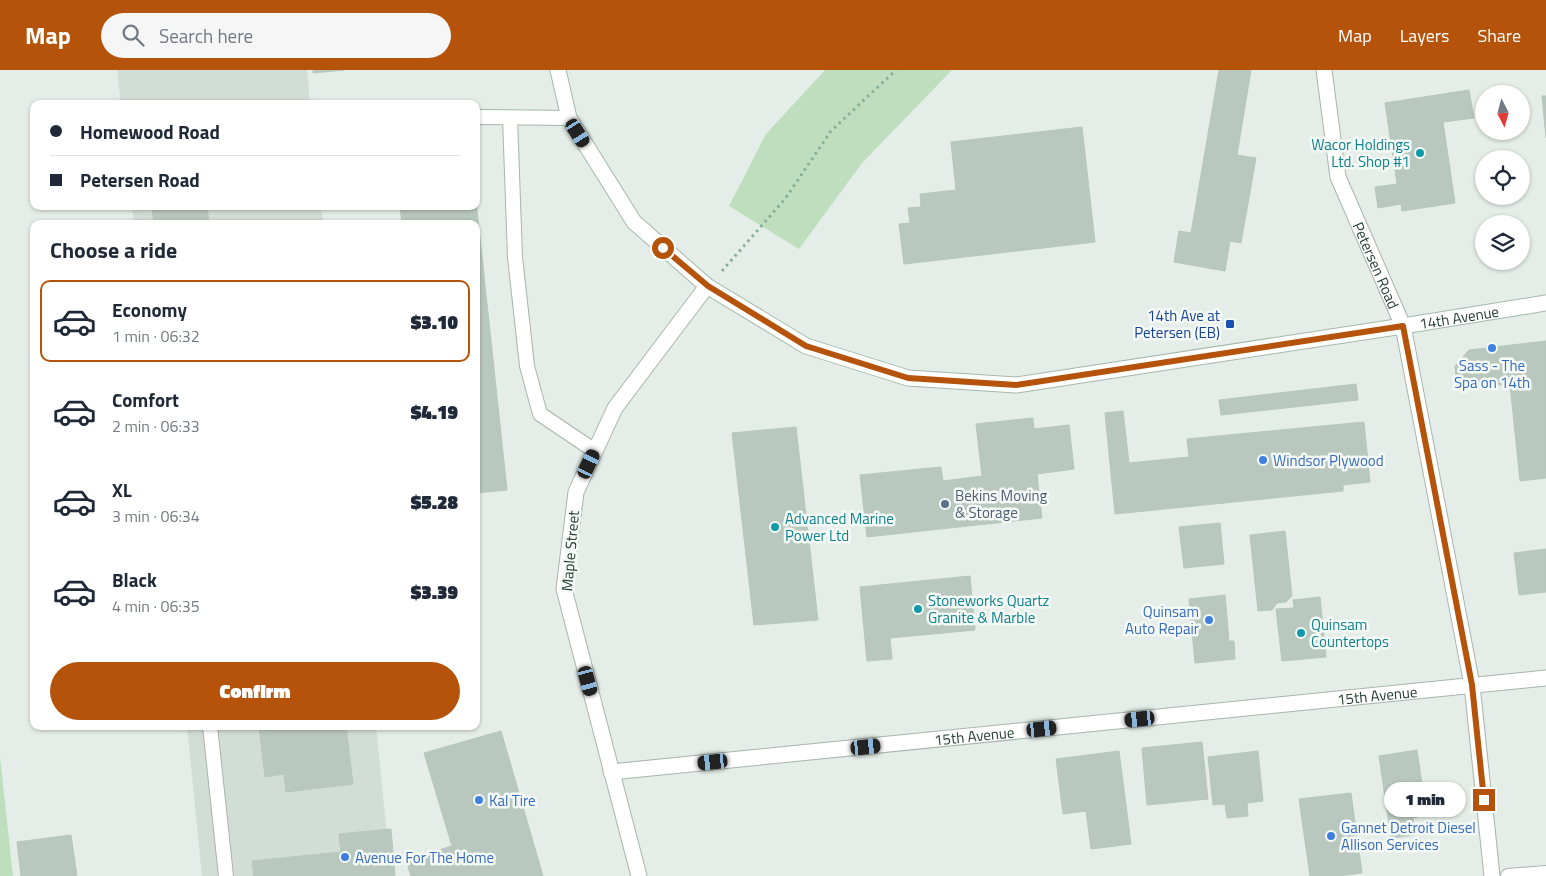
<!DOCTYPE html>
<html lang="en">
<head>
<meta charset="utf-8">
<style>
  body { margin:0; font-family:"Titillium Web",sans-serif; background:#f6f6f7; color:#1f2937; height:100vh; display:flex; flex-direction:column; font-size:19px; white-space:nowrap }
  * { box-sizing:border-box; margin:0 }
  p { font-size:16px; color:#747a83 }
  .icon { flex:none; width:28px; height:28px; fill:none; stroke:currentColor; stroke-width:2; stroke-linecap:round; stroke-linejoin:round }
  .map { position:relative; flex:1; overflow:hidden }
  .side { position:absolute; left:30px; top:150px; width:450px; height:510px; display:flex; flex-direction:column; background:#fff; border-radius:10px; box-shadow:0 1px 4px #0004 }
  .side>* { flex:none }
  .banner { position:absolute; left:30px; top:30px; width:450px; height:110px; border-radius:10px; box-shadow:0 1px 4px #0004; display:grid; align-content:center; height:110px; padding:0 20px; background:#fff }
  .needle { width:32px; rotate:174deg }
  .tools { position:absolute; left:1475px; top:15px; display:grid; gap:10px }
  .tools a { display:grid; place-items:center; width:55px; height:55px; border-radius:50%; background:#fff; box-shadow:0 1px 4px #0004; font-size:25px }
  .end { position:absolute; width:22px; height:22px; margin:-11px; border:6px solid #b45309; background:#fff; box-shadow:0 0 0 2px #fff }
  .from { border-radius:50% }
  .bubble { position:absolute; height:35px; border-radius:18px; background:#fff; box-shadow:0 1px 4px #0004; font-size:16px; font-weight:800; line-height:35px; text-align:center }
  .car { position:absolute; width:15px; height:30px; margin:-15px -8px; border-radius:6px; box-shadow:0 0 4px 1px #0007; background:linear-gradient(#222 24%,#8ab4d8 0 40%,#222 0 76%,#8ab4d8 0 86%,#222 0) }
  .banner b { display:flex; align-items:center; gap:18px; height:48px; font-size:19px }
  .banner b+b { border-top:1px solid #e0e1e3 }
  .banner i { width:12px; height:12px; background:#1f2937 }
  ul { padding:0; list-style:none }
  li { display:flex; align-items:center; gap:15px; height:82px; margin:0 10px 8px; padding:0 10px; border:2px solid transparent; border-radius:10px }
  li div { flex:1 }
  li b { display:block; font-size:19px }
  li em { font-style:normal; font-weight:800 }
  li.active { border-color:#b45309 }
  li>.icon { width:45px; height:45px; stroke-width:1.5 }
  h2 { padding:0 20px; font-size:22px; line-height:60px }
  .button { display:flex; gap:10px; margin-top:auto; padding:10px 20px }
  .button a { flex:1; height:58px; border-radius:30px; background:#b45309; color:#fff; font-size:20px; font-weight:800; line-height:58px; text-align:center }
  header { display:flex; align-items:center; gap:30px; box-sizing:border-box; height:70px; padding:0 25px; background:#b45309; color:#fff }
  header strong { font-size:24px }
  nav { display:flex; gap:28px; margin-inline-start:auto; font-size:18px }
  .search { width:350px; height:45px; background:#f6f6f7; display:flex; align-items:center; gap:12px; box-sizing:border-box; padding:0 18px; border-radius:28px; color:#747a83; font-size:19px }
  .map>svg:first-child { display:block }
</style>
</head>
<body>
<header>
<strong>Map</strong>
<div class="search"><svg class="icon" aria-label="search" viewBox="0 0 24 24"><circle cx="10" cy="10" r="6"/><path d="M15 15l6 6"/></svg>Search here</div>
<nav><a>Map</a><a>Layers</a><a>Share</a></nav>
</header>
<div class="map">
<svg width="1546" height="806" viewBox="0 0 1546 806">
  <rect width="100%" height="100%" fill="#e4ede7"/>
  <path fill="#d2ddd5" d="M117,0H307L310,34H121Z
    M132,136H321L323,154H134Z
    M187,656H376L391,806H202Z"/>
  <path fill="#bedebe" d="M825,0H952L862,93L799,179L729,136L766,64Z
    M0,687L13,806H0Z"/>
  <path fill="#b9c8bf" stroke="#b6c7bc" d="M313,0H344L313,3Z
    M1219,0H1251L1237,85L1256,88L1241,173L1230,171L1225,201L1174,192L1179,161L1191,163Z
    M1469,20L1474,48L1443,52L1455,133L1402,141L1401,134L1378,138L1375,117L1397,114L1385,33Z
    M1542,26H1546V68Z
    M1082,57L1095,172L904,194L899,154L910,153L908,138L921,137L920,124L956,120L951,72Z
    M476,131L507,420L476,423V154H402L400,136H476Z
    M152,136H207L209,154H154Z
    M1546,271V408L1520,411L1510,314L1457,319L1455,296L1469,280Z
    M1356,314L1358,330L1221,345L1219,330Z
    M1123,341L1129,393L1189,387L1187,369L1364,352L1370,412L1343,415V421L1115,444L1105,343Z
    M1033,348L1034,359L1069,355L1074,399L1037,404L1042,448L867,467L860,405L941,397L943,411L982,406L976,354Z
    M796,357L818,550L754,555L732,363Z
    M1220,453L1224,494L1184,498L1179,457Z
    M1285,461L1292,526L1286,532L1277,533L1272,540L1258,541L1250,465Z
    M1546,479V522L1519,525L1514,483Z
    M970,506L975,560L890,568L892,589L867,591L860,517Z
    M1225,525L1229,571H1234L1235,589L1195,593L1189,529Z
    M1320,527L1326,587L1282,591L1276,539L1294,538L1293,530Z
    M259,656H346L353,714L286,722L284,704L265,707Z
    M501,661L543,806H411L406,790L452,776L424,683Z
    M1202,672L1208,729L1147,735L1142,678Z
    M1417,680L1424,728L1415,729L1418,747L1413,748L1415,765L1391,768L1379,686Z
    M1119,681L1131,774L1091,779L1086,741L1063,744L1056,689Z
    M1258,681L1263,731L1247,733L1248,746L1227,748L1225,734L1213,735L1208,687Z
    M1351,723L1362,803L1338,806H1310L1299,729Z
    M391,759L395,806H254L252,791L341,782L339,764Z
    M71,765L77,806H21L17,772Z"/>
  <g fill="none" stroke-linecap="round" stroke-linejoin="round">
    <defs>
      <path id="service" d="M476,47L569,48
        M510,48L515,187L527,296L540,344L595,381
        M210,656L226,806
        M1508,806L1546,803"/>
      <g id="minor">
        <path id="s1" d="M611,702L1546,608"/>
      </g>
      <g id="tertiary">
        <path id="s2" d="M1324,0L1338,107L1403,256L1472,615L1492,806"/>
        <path d="M639,806L564,519L576,422L615,338L707,216"/>
      </g>
      <g id="secondary">
        <path id="s3" d="M558,0L569,48L634,152L707,216L806,276L908,308L1016,315L1403,256L1546,233"/>
      </g>
    </defs>
    <use href="#service" stroke="#a7b5ac" stroke-width="16"/>
    <use href="#minor" stroke="#a7b5ac" stroke-width="17"/>
    <use href="#tertiary" stroke="#a7b5ac" stroke-width="17"/>
    <use href="#secondary" stroke="#a3b9ab" stroke-width="17"/>
    <path stroke="#85b097" stroke-width="3" stroke-dasharray="2.5 4" stroke-linecap="butt" d="M722,201L785,129L831,61L896,0"/>
    <use href="#service" stroke="#fff" stroke-width="14"/>
    <use href="#minor" stroke="#fff" stroke-width="15"/>
    <use href="#tertiary" stroke="#fff" stroke-width="15"/>
    <use href="#secondary" stroke="#fff" stroke-width="15"/>
  </g>
  <g fill="none" stroke-linecap="round" stroke-linejoin="round">
    <path stroke="#b45309" stroke-width="6" d="M663,178L708,216L806,276L908,308L1016,315L1403,256L1472,615L1484,730"/>
  </g>
  <g fill="#0f9aa8" stroke="#f5faf6" stroke-width="2">
    <circle cx="1420" cy="83" r="5"/>
    <circle cx="775" cy="457" r="5"/>
    <circle cx="918" cy="539" r="5"/>
    <circle cx="1301" cy="563" r="5"/>
  </g>
  <rect fill="#1a4fb4" stroke="#f5faf6" stroke-width="2" x="1225" y="249" width="10" height="10" rx="2.5"/>
  <g fill="#3f7fe0" stroke="#f5faf6" stroke-width="2">
    <circle cx="1492" cy="278" r="5"/>
    <circle cx="1263" cy="390" r="5"/>
    <circle cx="1209" cy="550" r="5"/>
    <circle cx="479" cy="730" r="5"/>
    <circle cx="1331" cy="766" r="5"/>
    <circle cx="345" cy="787" r="5"/>
  </g>
  <circle fill="#5c6f8a" stroke="#f5faf6" stroke-width="2" cx="945" cy="434" r="5"/>
  <g text-anchor="middle" dominant-baseline="central" stroke-width="5" stroke-linejoin="round" paint-order="stroke">
    <g font-size="15" fill="#0d838f" stroke="#f5faf6" text-anchor="start">
      <text x="1410" y="74" text-anchor="end">Wacor Holdings<tspan x="1410" dy="17">Ltd. Shop #1</tspan></text>
      <text x="785" y="448">Advanced Marine<tspan x="785" dy="17">Power Ltd</tspan></text>
      <text x="928" y="530">Stoneworks Quartz<tspan x="928" dy="17">Granite &amp; Marble</tspan></text>
      <text x="1311" y="554">Quinsam<tspan x="1311" dy="17">Countertops</tspan></text>
    </g>
    <g font-size="15" fill="#243f30" stroke="#f5faf6">
      <text stroke="none"><textPath href="#s2" startOffset="204">Petersen Road</textPath></text>
      <text stroke="none"><textPath href="#s3" startOffset="1048">14th Avenue</textPath></text>
      <text transform="translate(570 481) rotate(-85)">Maple Street</text>
      <text stroke="none"><textPath href="#s1" startOffset="770">15th Avenue</textPath></text>
      <text stroke="none"><textPath href="#s1" startOffset="365">15th Avenue</textPath></text>
    </g>
    <g font-size="15" fill="#164399" stroke="#f5faf6" text-anchor="end">
      <text x="1220" y="245">14th Ave at<tspan x="1220" dy="17">Petersen (EB)</tspan></text>
    </g>
    <g font-size="15" fill="#366cbe" stroke="#f5faf6" text-anchor="start">
      <text x="1492" y="295" text-anchor="middle">Sass - The<tspan x="1492" dy="17">Spa on 14th</tspan></text>
      <text x="1273" y="390">Windsor Plywood</text>
      <text x="1199" y="541" text-anchor="end">Quinsam<tspan x="1199" dy="17">Auto Repair</tspan></text>
      <text x="489" y="730">Kal Tire</text>
      <text x="1341" y="757">Gannet Detroit Diesel<tspan x="1341" dy="17">Allison Services</tspan></text>
      <text x="355" y="787">Avenue For The Home</text>
    </g>
    <g font-size="15" fill="#4e5e75" stroke="#f5faf6" text-anchor="start">
      <text x="955" y="425">Bekins Moving<tspan x="955" dy="17">&amp; Storage</tspan></text>
    </g>
  </g>
</svg>
<div class="tools">
<a><svg class="needle" viewBox="-14 -14 28 28"><path d="M0-13l5 13h-10z" fill="#e53935"/><path d="M0 13l5-13h-10z" fill="#747a83"/></svg></a>
<a><svg class="icon" aria-label="locate" viewBox="0 0 24 24"><circle cx="12" cy="12" r="6"/><path d="M12 2v4M12 18v4M2 12h4M18 12h4"/></svg></a>
<a><svg class="icon" aria-label="layers" viewBox="0 0 24 24"><path d="M12 4l9 5-9 5-9-5zM3 14l9 5 9-5"/></svg></a>
</div>
<i class="end from" style="left:663px;top:178px"></i>
<i class="end" style="left:1484px;top:730px"></i>
<div class="bubble" style="left:1384px;top:712px;width:82px">1 min</div>
<i class="car" style="left:578px;top:63px;rotate:148deg"></i>
<i class="car" style="left:589px;top:394px;rotate:25deg"></i>
<i class="car" style="left:588px;top:611px;rotate:165deg"></i>
<i class="car" style="left:1140px;top:649px;rotate:264deg"></i>
<i class="car" style="left:1042px;top:659px;rotate:84deg"></i>
<i class="car" style="left:866px;top:677px;rotate:84deg"></i>
<i class="car" style="left:713px;top:692px;rotate:264deg"></i>
<div class="banner">
<b><i class="from"></i>Homewood Road</b>
<b><i></i>Petersen Road</b>
</div>
<section class="side">
<h2>Choose a ride</h2>
<ul>
<li class="active"><svg class="icon" aria-label="car" viewBox="0 0 24 24"><path d="M5 17H2v-5l4-1 3-4h7l3 4 3 1v5h-3M9 17h6M6 11h13"/><circle cx="7" cy="17" r="2"/><circle cx="17" cy="17" r="2"/></svg><div><b>Economy</b><p>1 min · 06:32</p></div><em>$3.10</em></li>
<li><svg class="icon" aria-label="car" viewBox="0 0 24 24"><path d="M5 17H2v-5l4-1 3-4h7l3 4 3 1v5h-3M9 17h6M6 11h13"/><circle cx="7" cy="17" r="2"/><circle cx="17" cy="17" r="2"/></svg><div><b>Comfort</b><p>2 min · 06:33</p></div><em>$4.19</em></li>
<li><svg class="icon" aria-label="car" viewBox="0 0 24 24"><path d="M5 17H2v-5l4-1 3-4h7l3 4 3 1v5h-3M9 17h6M6 11h13"/><circle cx="7" cy="17" r="2"/><circle cx="17" cy="17" r="2"/></svg><div><b>XL</b><p>3 min · 06:34</p></div><em>$5.28</em></li>
<li><svg class="icon" aria-label="car" viewBox="0 0 24 24"><path d="M5 17H2v-5l4-1 3-4h7l3 4 3 1v5h-3M9 17h6M6 11h13"/><circle cx="7" cy="17" r="2"/><circle cx="17" cy="17" r="2"/></svg><div><b>Black</b><p>4 min · 06:35</p></div><em>$3.39</em></li>
</ul>
<div class="button"><a>Confirm</a></div>
</section>
</div>
</body>
</html>
